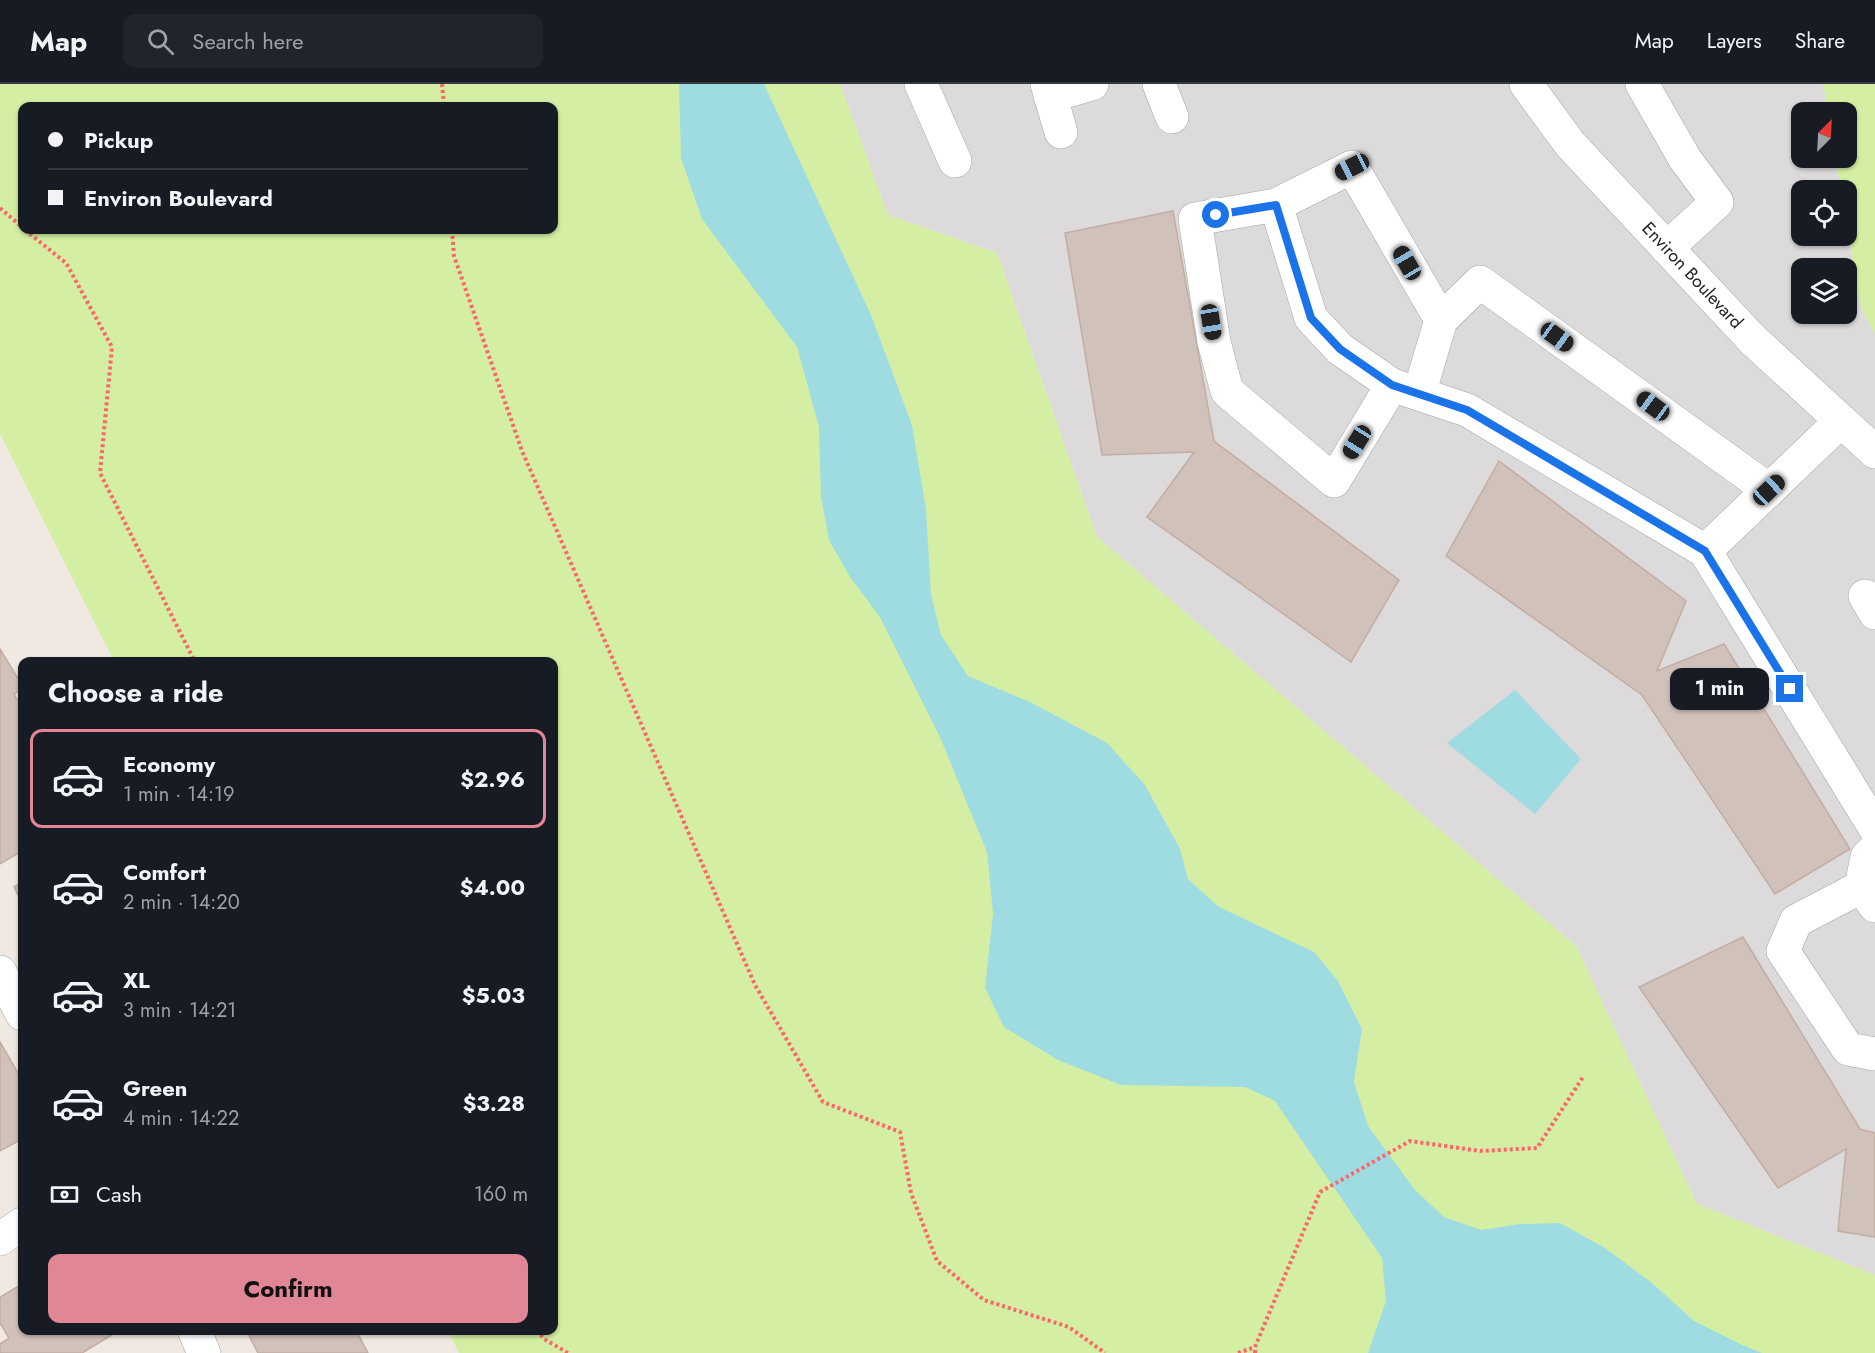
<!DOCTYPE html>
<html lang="en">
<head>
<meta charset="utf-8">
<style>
  body { margin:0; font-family:Jost,sans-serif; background:#20242c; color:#f1f3f6; height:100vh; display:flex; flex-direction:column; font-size:22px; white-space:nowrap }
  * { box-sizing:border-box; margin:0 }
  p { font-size:20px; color:#9ea1a6 }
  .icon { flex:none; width:33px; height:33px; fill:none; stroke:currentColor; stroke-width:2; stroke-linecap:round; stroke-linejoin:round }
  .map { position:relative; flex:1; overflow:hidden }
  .drawer { position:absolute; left:18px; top:573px; width:540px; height:678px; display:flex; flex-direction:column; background:#171b24; border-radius:12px; box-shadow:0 2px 4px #0004 }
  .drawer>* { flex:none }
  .top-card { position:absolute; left:18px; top:18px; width:540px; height:132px; border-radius:12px; box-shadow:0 2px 4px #0004; display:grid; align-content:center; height:132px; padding:0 30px; background:#171b24 }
  .needle { width:39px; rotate:24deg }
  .buttons { position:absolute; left:1791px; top:18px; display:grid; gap:12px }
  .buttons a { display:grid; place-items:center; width:66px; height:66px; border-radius:12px; background:#171b24; box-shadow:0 2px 4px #0004; font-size:30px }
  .end { position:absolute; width:27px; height:27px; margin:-14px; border:8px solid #1a73e8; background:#fff; box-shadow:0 0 0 3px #fff }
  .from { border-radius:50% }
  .bubble { position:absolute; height:42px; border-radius:12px; background:#171b24; box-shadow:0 2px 4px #0004; font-size:20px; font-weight:700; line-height:42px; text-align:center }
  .car { position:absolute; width:18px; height:36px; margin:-18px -9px; border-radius:8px; box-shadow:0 0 4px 2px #0007; background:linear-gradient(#222 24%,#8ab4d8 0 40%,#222 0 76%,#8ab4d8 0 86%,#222 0) }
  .top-card b { display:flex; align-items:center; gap:21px; height:57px; font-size:22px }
  .top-card b+b { border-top:2px solid #363941 }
  .top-card i { width:15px; height:15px; background:#f1f3f6 }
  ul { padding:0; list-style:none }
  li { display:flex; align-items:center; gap:18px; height:99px; margin:0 12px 9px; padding:0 18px; border:3px solid transparent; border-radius:12px }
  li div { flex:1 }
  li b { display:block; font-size:22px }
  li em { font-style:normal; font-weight:700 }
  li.selected { border-color:#e08695 }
  li>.icon { width:54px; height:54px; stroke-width:1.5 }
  h2 { padding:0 30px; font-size:27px; line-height:72px }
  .pay { display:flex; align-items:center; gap:15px; height:66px; padding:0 30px; font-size:22px }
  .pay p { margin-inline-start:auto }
  .cta { display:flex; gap:12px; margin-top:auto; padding:12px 30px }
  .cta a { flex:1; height:69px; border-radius:12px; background:#e08695; color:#111; font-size:24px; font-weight:700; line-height:69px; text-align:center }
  header { display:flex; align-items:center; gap:36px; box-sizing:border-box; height:84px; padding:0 30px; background:#171b24; border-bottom:2px solid #363941 }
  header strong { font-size:28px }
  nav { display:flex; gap:33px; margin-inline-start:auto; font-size:21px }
  .search { width:420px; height:54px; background:#20242c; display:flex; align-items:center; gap:15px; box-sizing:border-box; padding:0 21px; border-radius:12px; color:#9ea1a6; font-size:22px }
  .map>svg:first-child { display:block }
</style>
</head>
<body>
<header>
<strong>Map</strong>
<div class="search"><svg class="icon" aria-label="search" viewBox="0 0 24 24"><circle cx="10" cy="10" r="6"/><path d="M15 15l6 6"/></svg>Search here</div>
<nav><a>Map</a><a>Layers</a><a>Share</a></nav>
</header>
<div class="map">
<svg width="1875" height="1269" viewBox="0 0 1875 1269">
  <rect width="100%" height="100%" fill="#f0e9e2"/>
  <path fill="#dcdadb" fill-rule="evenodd" d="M840,0H1823L1828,28H1802V74H1835L1841,106H1802V152H1846L1847,141L1860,221L1875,250V1191L1697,1120L1576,862L1097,453L997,169L888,131ZM1802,184H1846V230H1802Z"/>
  <path fill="#d4efa3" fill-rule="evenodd" d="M0,0H840L888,131L997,169L1097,453L1576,862L1697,1120L1875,1191V1269H459L448,1247L554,1246V578L114,577L0,350ZM22,22H554V146H22Z
    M1823,0H1875V250L1860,221L1847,141L1846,106H1841L1835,74H1846V28H1828Z"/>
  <path fill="#9fdce1" d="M679,0H764L871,231L912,341L926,425L931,510L941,551L968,592L1030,618L1107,659L1145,701L1180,765L1188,795L1219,823L1314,868L1338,897L1362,945L1354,998L1368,1042L1415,1106L1444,1133L1481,1146L1520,1140L1560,1139L1605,1164L1652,1199L1694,1237L1740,1260L1762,1269H1368L1386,1217L1382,1174L1275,1017L1245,1003L1121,1001L1058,976L1004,943L985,904L993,829L987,768L940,653L880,533L850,493L829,456L821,413L819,343L797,263L702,135L681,74Z
    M1515,606L1581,675L1535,730L1447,659Z"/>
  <path fill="#d0c1bb" stroke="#c3ada3" stroke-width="1.5" d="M1173,127L1214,357L1399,496L1351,578L1147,433L1194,368L1102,371L1065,149Z
    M1499,377L1686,517L1657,587L1724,560L1850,765L1775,810L1642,611L1446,472Z
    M0,565L22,601V605L14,610L22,624V767L0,780Z
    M22,798V819L14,803Z
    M1743,853L1860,1045L1875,1049V1153L1838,1147L1846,1065L1778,1104L1639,903Z
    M0,958L22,996V1055L0,1067Z
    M22,1200V1246H120L82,1269H0V1260L9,1254L0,1239V1213Z
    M246,1246H356L368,1269H258Z"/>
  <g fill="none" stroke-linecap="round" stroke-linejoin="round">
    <defs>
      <g id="minor">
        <path d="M921,0L955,77"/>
        <path d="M1047,0L1061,48"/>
        <path d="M1159,0L1172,33"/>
        <path id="s1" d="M1526,0L1570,60L1752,255L1875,368"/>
        <path d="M1642,0L1685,75L1717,118L1667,164"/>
        <path d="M1050,12L1092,0"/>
        <path d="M1276,121L1311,234L1340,265L1392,301L1467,326L1705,467L1875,744"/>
        <path d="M1392,301L1334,397L1227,307L1214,258L1195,135L1276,121L1352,83L1441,236"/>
        <path d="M1419,310L1441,236L1480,198L1769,406"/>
        <path d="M1705,467L1841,337"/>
        <path d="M1865,512L1875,529"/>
        <path d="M1875,765L1867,773L1861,803L1875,822"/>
        <path d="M1861,803L1796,837L1783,867L1848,965L1875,970"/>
        <path d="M0,888L22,930"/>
        <path d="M0,1155L22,1140"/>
        <path d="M194,1246L204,1269"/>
      </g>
    </defs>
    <use href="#minor" stroke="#a5a5a5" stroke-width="34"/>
    <path stroke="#ff646b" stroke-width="4" stroke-dasharray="3 3" stroke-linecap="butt" d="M442,0L444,22
      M0,124L22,143
      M25,146L66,179L112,263L100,389L195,578
      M452,146L454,172L522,367L755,901L823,1018L900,1048L911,1109L937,1177L984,1216L1069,1243L1105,1269
      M537,1246L544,1255L568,1269
      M1238,1269L1255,1263
      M1255,1269V1263L1320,1108L1410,1057L1480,1067L1537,1064L1583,993"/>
    <use href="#minor" stroke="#fff" stroke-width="33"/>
  </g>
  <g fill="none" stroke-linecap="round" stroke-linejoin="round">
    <path stroke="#1a73e8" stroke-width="8" d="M1216,131L1276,121L1311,234L1340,265L1392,301L1467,326L1705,467L1790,605"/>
  </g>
  <g text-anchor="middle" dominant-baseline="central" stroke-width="6" stroke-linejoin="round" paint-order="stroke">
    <g font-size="18" fill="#1e1e1e" stroke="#fff">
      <text stroke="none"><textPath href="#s1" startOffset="254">Environ Boulevard</textPath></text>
    </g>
  </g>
</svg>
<div class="buttons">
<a><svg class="needle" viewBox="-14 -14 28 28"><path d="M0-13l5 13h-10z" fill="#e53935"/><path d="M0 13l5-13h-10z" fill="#9ea1a6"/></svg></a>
<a><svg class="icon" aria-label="locate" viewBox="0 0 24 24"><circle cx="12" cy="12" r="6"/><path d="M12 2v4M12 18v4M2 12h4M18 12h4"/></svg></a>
<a><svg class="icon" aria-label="layers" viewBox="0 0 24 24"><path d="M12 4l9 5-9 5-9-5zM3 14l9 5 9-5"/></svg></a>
</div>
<i class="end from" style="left:1216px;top:131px"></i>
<i class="end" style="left:1790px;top:605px"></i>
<div class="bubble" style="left:1670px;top:584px;width:99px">1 min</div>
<i class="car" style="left:1352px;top:83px;rotate:243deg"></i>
<i class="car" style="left:1407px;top:179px;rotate:330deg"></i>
<i class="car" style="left:1211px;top:238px;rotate:171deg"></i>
<i class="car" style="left:1557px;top:253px;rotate:126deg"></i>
<i class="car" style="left:1653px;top:322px;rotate:306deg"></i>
<i class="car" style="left:1357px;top:358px;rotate:212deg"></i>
<i class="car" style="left:1769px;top:406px;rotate:47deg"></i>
<div class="top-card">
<b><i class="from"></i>Pickup</b>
<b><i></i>Environ Boulevard</b>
</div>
<section class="drawer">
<h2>Choose a ride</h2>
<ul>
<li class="selected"><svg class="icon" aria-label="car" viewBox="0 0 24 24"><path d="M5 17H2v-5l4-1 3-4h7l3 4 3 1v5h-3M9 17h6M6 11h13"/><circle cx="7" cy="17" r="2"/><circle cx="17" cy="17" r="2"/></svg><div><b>Economy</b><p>1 min · 14:19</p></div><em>$2.96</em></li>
<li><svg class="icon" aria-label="car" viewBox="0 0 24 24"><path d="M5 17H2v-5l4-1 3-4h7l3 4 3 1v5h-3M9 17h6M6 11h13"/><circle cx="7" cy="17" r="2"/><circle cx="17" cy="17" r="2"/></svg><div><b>Comfort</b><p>2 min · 14:20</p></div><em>$4.00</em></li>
<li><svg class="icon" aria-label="car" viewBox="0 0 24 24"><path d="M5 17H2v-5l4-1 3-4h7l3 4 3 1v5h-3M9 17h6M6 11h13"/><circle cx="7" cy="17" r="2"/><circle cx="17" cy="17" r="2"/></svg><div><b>XL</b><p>3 min · 14:21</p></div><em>$5.03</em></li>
<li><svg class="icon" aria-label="car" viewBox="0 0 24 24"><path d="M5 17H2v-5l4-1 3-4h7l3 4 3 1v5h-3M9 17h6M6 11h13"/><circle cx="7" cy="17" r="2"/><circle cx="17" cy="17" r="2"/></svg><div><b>Green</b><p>4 min · 14:22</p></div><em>$3.28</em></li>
</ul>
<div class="pay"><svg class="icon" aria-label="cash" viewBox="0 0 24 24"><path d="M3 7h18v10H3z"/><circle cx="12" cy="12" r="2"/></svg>Cash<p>160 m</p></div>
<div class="cta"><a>Confirm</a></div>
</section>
</div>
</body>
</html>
